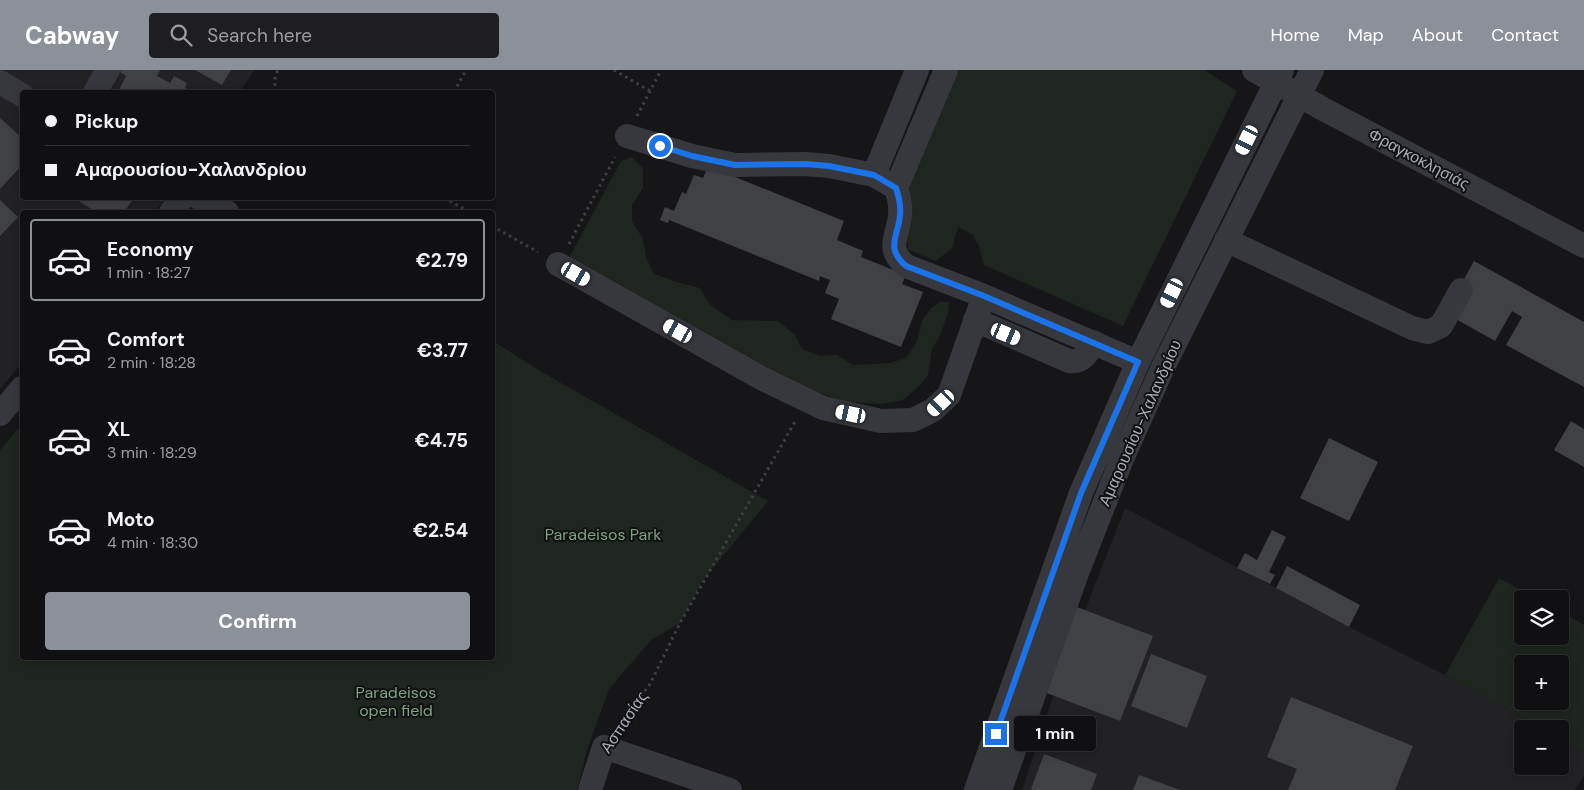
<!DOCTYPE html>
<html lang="en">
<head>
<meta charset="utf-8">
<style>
  body { margin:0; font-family:"DM Sans",sans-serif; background:#1e1e20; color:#f1f3f6; height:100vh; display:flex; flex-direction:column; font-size:19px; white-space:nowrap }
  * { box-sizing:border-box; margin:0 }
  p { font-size:16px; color:#9c9d9f }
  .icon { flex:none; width:28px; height:28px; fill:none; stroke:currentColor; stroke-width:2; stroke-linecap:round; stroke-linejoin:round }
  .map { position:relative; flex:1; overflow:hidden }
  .side { position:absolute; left:20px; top:140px; width:475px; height:450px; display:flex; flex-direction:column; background:#101012; border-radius:5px; box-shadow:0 2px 12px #0003,0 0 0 1px #303032 }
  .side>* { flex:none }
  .top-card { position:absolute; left:20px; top:20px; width:475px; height:110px; border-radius:5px; box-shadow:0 2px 12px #0003,0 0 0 1px #303032; display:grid; align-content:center; height:110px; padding:0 25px; background:#101012 }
  .buttons { position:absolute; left:1514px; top:520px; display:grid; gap:10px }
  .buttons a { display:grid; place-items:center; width:55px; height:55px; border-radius:5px; background:#101012; box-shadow:0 2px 12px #0003,0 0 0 1px #303032; font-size:25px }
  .end { position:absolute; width:22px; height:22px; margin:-11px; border:6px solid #1a73e8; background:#fff; box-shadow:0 0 0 2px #fff }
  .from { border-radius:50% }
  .bubble { position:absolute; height:35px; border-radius:5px; background:#101012; box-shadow:0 2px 12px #0003,0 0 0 1px #303032; font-size:16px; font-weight:700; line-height:35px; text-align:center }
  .car { position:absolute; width:15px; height:30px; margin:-15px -8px; border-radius:6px; box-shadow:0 0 4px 1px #0007; background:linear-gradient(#fff 24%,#345 0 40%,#fff 0 76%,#345 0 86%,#fff 0) }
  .top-card b { display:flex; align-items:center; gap:18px; height:48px; font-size:19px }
  .top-card b+b { border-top:1px solid #303032 }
  .top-card i { width:12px; height:12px; background:#f1f3f6 }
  ul { padding:9px 0 0; list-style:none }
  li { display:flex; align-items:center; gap:15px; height:82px; margin:0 10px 8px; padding:0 15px; border:2px solid transparent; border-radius:5px }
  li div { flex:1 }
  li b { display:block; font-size:19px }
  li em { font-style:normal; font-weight:700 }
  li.active { border-color:#8c9099 }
  li>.icon { width:45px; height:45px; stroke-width:1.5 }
  .button { display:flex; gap:10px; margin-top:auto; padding:10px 25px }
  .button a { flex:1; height:58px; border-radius:5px; background:#8c9099; color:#fff; font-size:20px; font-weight:700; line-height:58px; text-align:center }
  header { display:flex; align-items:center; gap:30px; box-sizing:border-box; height:70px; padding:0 25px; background:#8c9099; color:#fff }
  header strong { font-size:24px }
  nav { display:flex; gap:28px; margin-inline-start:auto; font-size:18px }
  .search { width:350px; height:45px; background:#1e1e20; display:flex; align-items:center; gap:12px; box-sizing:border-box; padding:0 18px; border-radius:5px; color:#9c9d9f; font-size:19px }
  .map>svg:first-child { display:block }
</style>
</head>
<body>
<header>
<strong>Cabway</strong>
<div class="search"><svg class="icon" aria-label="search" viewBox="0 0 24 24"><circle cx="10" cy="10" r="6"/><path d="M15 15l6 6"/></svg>Search here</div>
<nav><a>Home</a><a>Map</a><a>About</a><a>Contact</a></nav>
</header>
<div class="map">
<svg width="1584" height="720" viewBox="0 0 1584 720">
  <rect width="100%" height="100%" fill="#161618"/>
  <path fill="#222225" d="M0,0H254L240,22H22V128H167L154,142H22V293L0,319Z
    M1125,438L1349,557L1445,605L1544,659H1522V696H1560V667L1584,681V705L1575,720H1022L1061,602Z"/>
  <path fill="#1e261f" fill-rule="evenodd" d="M955,0H1204L1237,21L1123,256L984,195L979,177L973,165L958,157L952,178L936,191L908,180L905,131L908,109Z
    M632,87L643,98V118L632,135V151L643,169L646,187L654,204L680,213L700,218L710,235L732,250L778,251L794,264L802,279L820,286L837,285L853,295L890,293L906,288L917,271L922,251L931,238L940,232H949L948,244L940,265L932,279L928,306L917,318L903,330L882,334L847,332L807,319L751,295L569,188L621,91Z
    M493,271L540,301L768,431L704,509L680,553L651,570L609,619L588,677L577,720H0V380L22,354V588H492Z
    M1499,508L1537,529H1522V566H1560V541L1584,555V681L1560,667V659H1544L1445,605ZM1522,594H1560V631H1522Z"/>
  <path fill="#404145" d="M121,0H160L157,6L170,13L174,6L187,13L185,18L194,22H118L126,6L120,2Z
    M195,0H231L222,15Z
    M0,48L22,68V95L0,119Z
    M708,96L844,151L837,170L863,181L861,187L906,205L902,214L923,222L901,277L831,249L839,229L825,223L830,210L820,206L819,211L669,150L668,153L660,150L665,137L674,141L682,122L686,124L694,105L703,108Z
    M74,128H134L124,142H96Z
    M0,130L18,147L0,166Z
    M1474,191L1584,252V317L1506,275L1522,247L1512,241L1495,271L1454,248L1462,213Z
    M1571,351L1584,359V397L1554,380Z
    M1329,368L1378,392L1349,451L1300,428Z
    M1272,460L1286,467L1269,502L1275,505L1270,514L1237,498L1245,483L1257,490Z
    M1287,496L1360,535L1349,557L1276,518Z
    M1077,537L1153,566L1120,651L1044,622Z
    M1151,584L1207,606L1187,658L1131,636Z
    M1291,627L1413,676L1395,720H1288L1297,699L1267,687Z
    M1044,684L1097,704L1091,720H1034L1031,719Z
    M1139,705L1180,720H1133Z"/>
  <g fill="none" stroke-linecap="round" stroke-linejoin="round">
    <path stroke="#3d3f44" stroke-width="3" stroke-dasharray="2.5 4" stroke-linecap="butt" d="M614,0L650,21
      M277,22C274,14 274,8 278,0
      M454,22L466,0
      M637,46L661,0
      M444,128L470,142
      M492,156L538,182
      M569,174L615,87
      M618,658L650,614L680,553L796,350"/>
    <path stroke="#37383d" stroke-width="24" d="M1254,0L1325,40L1584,176
      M0,12L22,25
      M95,22L108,0
      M627,66L692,86L735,95L806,94L829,96L874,105L896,118C899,127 901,136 900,145C898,167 885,178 906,196L984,226L1138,292
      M874,105L917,0
      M896,118L946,0
      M199,128L227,142
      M171,142L182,128
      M1226,170L1412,258L1428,262L1441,256L1461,220
      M558,194L763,309L823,338L881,351L913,350L933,340L949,325L984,226
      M975,250L1069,291C1083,293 1088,283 1093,272
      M0,344L22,318
      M590,720L604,677L730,720
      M976,720L1081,423L1138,292L1282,0
      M1000,720L1077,503L1121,391L1163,297L1312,0"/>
  </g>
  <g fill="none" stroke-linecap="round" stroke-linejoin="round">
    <path stroke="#1a73e8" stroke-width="6" d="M660,76L692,86L735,95L806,94L829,96L874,105L896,118C899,127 901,136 900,145C898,167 885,178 906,196L984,226L1138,292L1081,423L996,664"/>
  </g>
  <g text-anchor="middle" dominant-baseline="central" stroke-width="4" stroke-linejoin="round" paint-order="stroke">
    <g font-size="16" fill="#a8adb8" stroke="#111113">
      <text transform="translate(1419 89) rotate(28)">Φραγκοκλησιάς</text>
      <text transform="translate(1140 353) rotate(-66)">Αμαρουσίου-Χαλανδρίου</text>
      <text transform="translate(624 652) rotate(-56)">Ασπασίας</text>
    </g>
    <g font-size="16" fill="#7fa381" stroke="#111113">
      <text x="603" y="464">Paradeisos Park</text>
      <text x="396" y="622">Paradeisos<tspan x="396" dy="18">open field</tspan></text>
    </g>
  </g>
</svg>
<div class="buttons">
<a><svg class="icon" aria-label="layers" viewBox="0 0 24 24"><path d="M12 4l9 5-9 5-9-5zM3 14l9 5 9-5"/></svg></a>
<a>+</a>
<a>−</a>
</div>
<i class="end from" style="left:660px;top:76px"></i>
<i class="end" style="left:996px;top:664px"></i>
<div class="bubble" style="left:1014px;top:646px;width:82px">1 min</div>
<i class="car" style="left:1247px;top:70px;rotate:206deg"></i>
<i class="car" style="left:576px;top:204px;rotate:120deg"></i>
<i class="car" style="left:1172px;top:223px;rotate:206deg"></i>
<i class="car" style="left:678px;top:261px;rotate:299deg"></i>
<i class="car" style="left:1006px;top:264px;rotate:113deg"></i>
<i class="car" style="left:941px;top:333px;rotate:227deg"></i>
<i class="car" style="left:851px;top:344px;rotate:282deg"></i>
<div class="top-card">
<b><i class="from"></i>Pickup</b>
<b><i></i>Αμαρουσίου-Χαλανδρίου</b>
</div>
<section class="side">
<ul>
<li class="active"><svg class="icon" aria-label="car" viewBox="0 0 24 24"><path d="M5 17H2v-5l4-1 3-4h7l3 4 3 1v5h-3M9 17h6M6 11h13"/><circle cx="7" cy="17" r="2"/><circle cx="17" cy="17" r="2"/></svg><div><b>Economy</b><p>1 min · 18:27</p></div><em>€2.79</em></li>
<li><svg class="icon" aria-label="car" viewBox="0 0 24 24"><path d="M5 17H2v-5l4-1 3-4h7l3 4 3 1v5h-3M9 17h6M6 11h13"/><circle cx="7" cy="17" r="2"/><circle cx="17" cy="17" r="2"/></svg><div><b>Comfort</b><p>2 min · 18:28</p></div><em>€3.77</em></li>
<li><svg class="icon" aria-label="car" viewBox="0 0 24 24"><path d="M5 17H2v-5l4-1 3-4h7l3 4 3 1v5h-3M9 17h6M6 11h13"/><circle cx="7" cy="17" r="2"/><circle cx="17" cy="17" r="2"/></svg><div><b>XL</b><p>3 min · 18:29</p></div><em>€4.75</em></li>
<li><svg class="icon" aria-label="car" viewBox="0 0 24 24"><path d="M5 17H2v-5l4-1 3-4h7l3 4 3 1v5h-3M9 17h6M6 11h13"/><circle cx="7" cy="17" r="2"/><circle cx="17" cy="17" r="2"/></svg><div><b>Moto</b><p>4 min · 18:30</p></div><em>€2.54</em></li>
</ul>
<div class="button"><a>Confirm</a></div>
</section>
</div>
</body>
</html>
